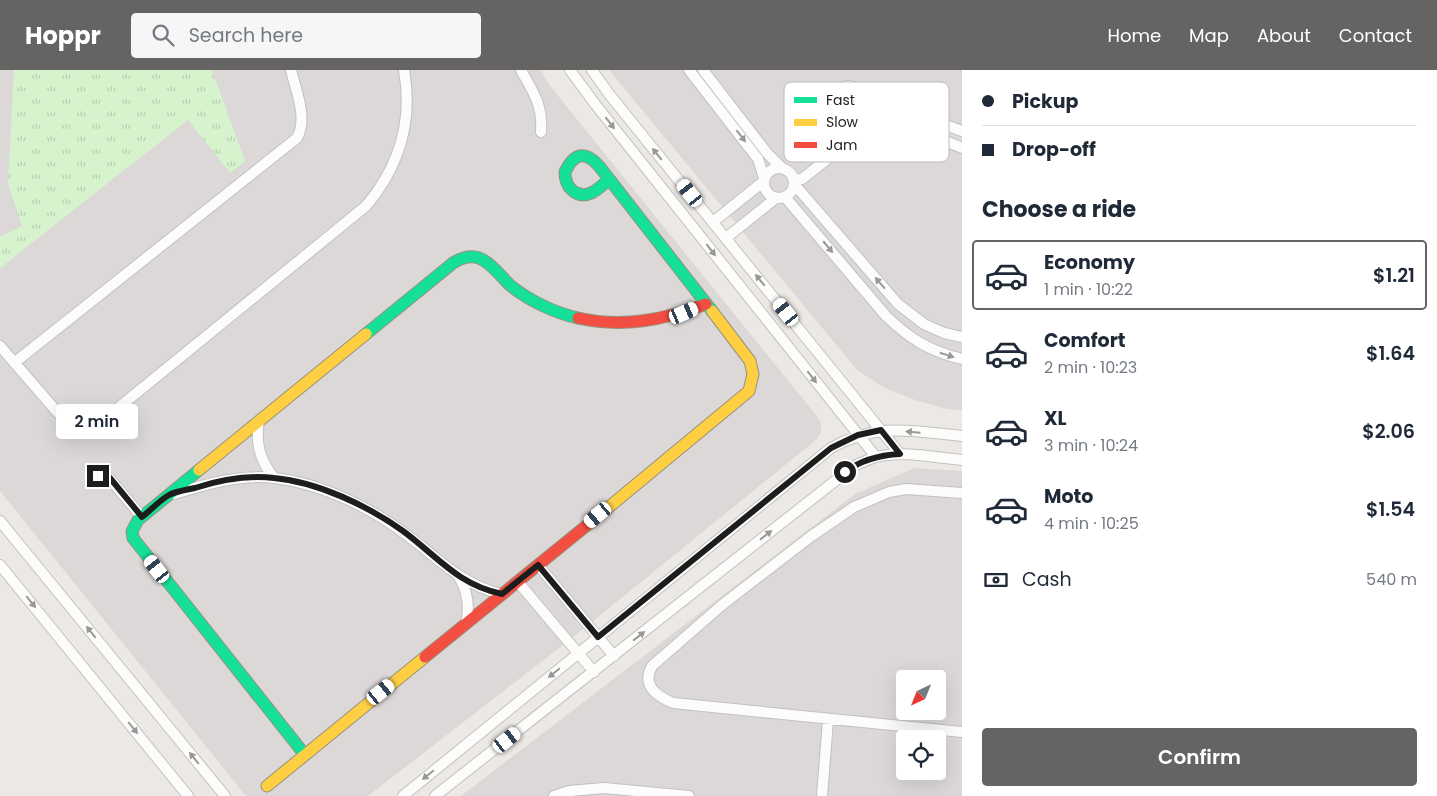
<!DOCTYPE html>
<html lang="en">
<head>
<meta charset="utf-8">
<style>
  body { margin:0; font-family:Poppins,sans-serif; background:#f6f6f7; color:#1f2937; height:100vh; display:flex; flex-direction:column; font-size:19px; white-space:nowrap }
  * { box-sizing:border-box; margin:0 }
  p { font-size:16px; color:#747a83 }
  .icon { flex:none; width:28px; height:28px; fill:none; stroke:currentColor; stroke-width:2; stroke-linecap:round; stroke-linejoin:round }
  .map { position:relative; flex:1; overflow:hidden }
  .side { display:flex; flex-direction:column; background:#fff; width:475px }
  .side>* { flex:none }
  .hud { display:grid; align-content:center; height:110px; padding:0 20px; background:#fff }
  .needle { width:32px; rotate:223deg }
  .tools { position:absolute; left:896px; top:600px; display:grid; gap:10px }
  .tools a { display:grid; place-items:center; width:50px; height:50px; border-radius:5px; background:#fff; box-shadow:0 5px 20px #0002; font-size:25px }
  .end { position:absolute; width:22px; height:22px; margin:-11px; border:6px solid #1d1d1d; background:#fff; box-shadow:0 0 0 2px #fff }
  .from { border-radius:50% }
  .bubble { position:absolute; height:35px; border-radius:5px; background:#fff; box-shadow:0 5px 20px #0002; font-size:16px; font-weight:600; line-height:35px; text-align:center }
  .car { position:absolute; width:15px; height:30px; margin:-15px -8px; border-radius:6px; box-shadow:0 0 4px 1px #0007; background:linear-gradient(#fff 24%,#345 0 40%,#fff 0 76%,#345 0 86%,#fff 0) }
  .hud b { display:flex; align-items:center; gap:18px; height:48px; font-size:19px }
  .hud b+b { border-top:1px solid #e0e1e3 }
  .hud i { width:12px; height:12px; background:#1f2937 }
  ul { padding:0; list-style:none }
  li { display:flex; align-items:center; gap:15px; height:70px; margin:0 10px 8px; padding:0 10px; border:2px solid transparent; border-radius:5px }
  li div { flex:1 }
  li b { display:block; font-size:19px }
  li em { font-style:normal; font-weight:600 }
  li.on { border-color:#656463 }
  li>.icon { width:45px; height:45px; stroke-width:1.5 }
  h2 { padding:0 20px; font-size:22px; line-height:60px }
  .pay { display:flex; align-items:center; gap:12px; height:55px; padding:0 20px; font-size:19px }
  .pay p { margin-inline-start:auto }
  .cta { display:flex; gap:10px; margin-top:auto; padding:10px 20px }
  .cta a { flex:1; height:58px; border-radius:5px; background:#656463; color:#fff; font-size:20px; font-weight:600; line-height:58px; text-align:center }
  header { display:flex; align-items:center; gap:30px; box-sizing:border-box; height:70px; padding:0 25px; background:#656463; color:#fff }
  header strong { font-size:24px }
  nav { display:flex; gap:28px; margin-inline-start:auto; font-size:18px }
  .search { width:350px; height:45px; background:#f6f6f7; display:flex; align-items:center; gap:12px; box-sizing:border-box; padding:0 18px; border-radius:5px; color:#747a83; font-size:19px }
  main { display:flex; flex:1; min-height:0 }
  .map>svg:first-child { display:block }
</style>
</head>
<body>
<header>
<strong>Hoppr</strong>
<div class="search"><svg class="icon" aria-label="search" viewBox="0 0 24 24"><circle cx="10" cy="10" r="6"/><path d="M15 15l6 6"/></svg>Search here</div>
<nav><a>Home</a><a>Map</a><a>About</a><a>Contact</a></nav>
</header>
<main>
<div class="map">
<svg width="962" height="726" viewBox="0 0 962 726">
  <defs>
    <pattern id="park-tufts" width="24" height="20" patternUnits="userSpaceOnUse" patternTransform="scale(1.25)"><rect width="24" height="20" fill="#d7f3ce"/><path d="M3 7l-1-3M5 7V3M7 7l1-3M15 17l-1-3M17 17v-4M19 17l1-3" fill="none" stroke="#b8d0b0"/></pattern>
  </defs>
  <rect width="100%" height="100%" fill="#ece8e5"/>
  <path fill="#dbd8d7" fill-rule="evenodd" d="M0,0H540L548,13L575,47L816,345L821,353V362L816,370L572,568L368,726H246L0,421Z
    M609,0H962V340L947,339L915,330L883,317L857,300Z
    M914,398L962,401V726H461L855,424ZM905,609H938V641H905ZM905,669H938V701H905Z"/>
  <path fill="url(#park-tufts)" d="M14,0H212L245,91L230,103L188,50L0,198V167L22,156L8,113Z"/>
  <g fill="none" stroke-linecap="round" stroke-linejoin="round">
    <defs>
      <path id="street" d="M521,0C533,22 543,35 541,62
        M570,0L595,34L876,387
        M592,0L609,24L900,384
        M689,0L758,89L764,108
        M703,0L767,83L782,98
        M838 27a11 11 0 1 1 22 0a11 11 0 1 1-22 0Z
        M858,21L962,61
        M857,34L962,78
        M764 113a15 15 0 1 1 30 0a15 15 0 1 1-30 0Z
        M794,109H802L835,83L841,76L843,68L841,34
        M794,114L898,234L924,254L944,263L962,267
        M785,127L886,246C910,269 929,281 962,289
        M713,152L764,111
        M726,168L776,128
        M0,276L58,343C74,355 89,357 107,347L366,136C399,97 413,51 404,0
        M14,293L297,68C308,48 296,21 291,0
        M259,351C255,374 260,390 274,408
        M94,409L102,406L110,409L142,447
        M962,423L906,419L889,422L854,437L810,467L722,535L652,596C641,616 657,626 673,633L962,662
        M174,424C206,414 241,404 275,408C324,414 374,439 412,469C442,492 463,515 501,524
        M0,451L225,726
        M0,495L188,726
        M538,495L614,586
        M459,507C468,522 470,536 466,553
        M518,512L594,602
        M403,726L831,378C877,352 912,361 962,366
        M435,726L854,396C861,393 869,389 876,387C901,380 936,388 962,390
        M554,726L569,721
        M570,726L569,721L604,718L689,726
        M822,726L828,650"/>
      <path id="fast" d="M609,109C599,119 585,132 572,120C566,115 565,109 565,102C574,83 585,80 599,96L712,241
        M366,264L453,193C461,188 470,185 479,188C492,193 501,207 511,216C530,231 555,243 578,248
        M199,400L138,450L132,461L133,468L305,685"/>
      <path id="slow" d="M199,400L366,264
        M586,456L749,321L753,304L750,291L712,241
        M267,716L425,587"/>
      <path id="jam" d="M578,248C623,258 664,250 706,234
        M425,587L586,456"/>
    </defs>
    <use href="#street" stroke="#c3c1c0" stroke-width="12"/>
    <use href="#fast" stroke="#97927c" stroke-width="13"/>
    <use href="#slow" stroke="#97927c" stroke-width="13"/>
    <use href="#jam" stroke="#97927c" stroke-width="13"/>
    <use href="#street" stroke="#fcfcfb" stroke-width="10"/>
    <use href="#fast" stroke="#16e098" stroke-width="11"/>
    <use href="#slow" stroke="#ffcf43" stroke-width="11"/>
    <use href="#jam" stroke="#f24e42" stroke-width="11"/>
  </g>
  <defs><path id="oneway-solid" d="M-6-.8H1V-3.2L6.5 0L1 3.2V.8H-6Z" transform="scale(1.25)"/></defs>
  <g fill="#989897">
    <use href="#oneway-solid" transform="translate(610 53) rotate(52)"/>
    <use href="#oneway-solid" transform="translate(741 66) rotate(52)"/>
    <use href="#oneway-solid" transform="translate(657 84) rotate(-129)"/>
    <use href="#oneway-solid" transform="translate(828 177) rotate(50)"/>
    <use href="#oneway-solid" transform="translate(711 180) rotate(52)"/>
    <use href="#oneway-solid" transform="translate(760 210) rotate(-129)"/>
    <use href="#oneway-solid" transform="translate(880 213) rotate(-131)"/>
    <use href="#oneway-solid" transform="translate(947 285) rotate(17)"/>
    <use href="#oneway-solid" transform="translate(812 307) rotate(52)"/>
    <use href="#oneway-solid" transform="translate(913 362) rotate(-175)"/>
    <use href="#oneway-solid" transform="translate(766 465) rotate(-38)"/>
    <use href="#oneway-solid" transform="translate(31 532) rotate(51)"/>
    <use href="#oneway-solid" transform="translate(91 562) rotate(-129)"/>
    <use href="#oneway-solid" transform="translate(639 566) rotate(-38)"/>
    <use href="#oneway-solid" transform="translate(554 603) rotate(141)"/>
    <use href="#oneway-solid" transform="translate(133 658) rotate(51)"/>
    <use href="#oneway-solid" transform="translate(194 688) rotate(-129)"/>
    <use href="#oneway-solid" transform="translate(428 705) rotate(141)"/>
  </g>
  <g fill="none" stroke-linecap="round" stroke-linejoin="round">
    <path stroke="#1d1d1d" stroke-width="6" d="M98,406L106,407L110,408L142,447C151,440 160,430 169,425C177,421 186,420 195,418C220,410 248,405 274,408C318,412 368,436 403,461C437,486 458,515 502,524L538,495L598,567L831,378L858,365L881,360L900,384C880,385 861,390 845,402"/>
  </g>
  <rect x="784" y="12" width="165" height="80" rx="8" fill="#fff" stroke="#bbb" stroke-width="1"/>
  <rect x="794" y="27" width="23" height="6" fill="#16e098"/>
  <rect x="794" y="49" width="23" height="7" fill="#ffcf43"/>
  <rect x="794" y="72" width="23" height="6" fill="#f24e42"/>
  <g font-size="14" fill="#1d1d1d">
    <text x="826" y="35">Fast</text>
    <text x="826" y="57">Slow</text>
    <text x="826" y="80">Jam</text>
  </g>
</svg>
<div class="tools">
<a><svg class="needle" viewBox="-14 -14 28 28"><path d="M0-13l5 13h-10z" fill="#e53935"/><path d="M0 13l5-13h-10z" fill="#747a83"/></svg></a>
<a><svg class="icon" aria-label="locate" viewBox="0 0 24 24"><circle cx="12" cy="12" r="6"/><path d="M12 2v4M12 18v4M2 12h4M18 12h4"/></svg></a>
</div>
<i class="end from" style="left:845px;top:402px"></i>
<i class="end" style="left:98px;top:406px"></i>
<div class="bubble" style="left:56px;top:334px;width:82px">2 min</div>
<i class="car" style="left:690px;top:123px;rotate:321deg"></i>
<i class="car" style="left:786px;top:242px;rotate:321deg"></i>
<i class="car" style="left:684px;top:243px;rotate:67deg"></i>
<i class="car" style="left:598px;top:445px;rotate:230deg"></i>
<i class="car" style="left:157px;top:499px;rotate:322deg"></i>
<i class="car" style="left:381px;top:622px;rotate:51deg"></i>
<i class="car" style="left:507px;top:670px;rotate:52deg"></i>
</div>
<section class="side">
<div class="hud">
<b><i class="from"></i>Pickup</b>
<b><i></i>Drop-off</b>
</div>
<h2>Choose a ride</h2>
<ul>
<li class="on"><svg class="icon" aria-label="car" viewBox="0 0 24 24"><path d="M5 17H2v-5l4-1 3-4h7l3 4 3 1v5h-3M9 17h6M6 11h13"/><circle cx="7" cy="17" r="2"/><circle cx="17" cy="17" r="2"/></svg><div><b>Economy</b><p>1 min · 10:22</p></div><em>$1.21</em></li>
<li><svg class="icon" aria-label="car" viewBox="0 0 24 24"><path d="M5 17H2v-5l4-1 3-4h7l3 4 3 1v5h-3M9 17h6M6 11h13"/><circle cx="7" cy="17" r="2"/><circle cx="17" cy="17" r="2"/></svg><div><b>Comfort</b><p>2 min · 10:23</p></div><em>$1.64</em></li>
<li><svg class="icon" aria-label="car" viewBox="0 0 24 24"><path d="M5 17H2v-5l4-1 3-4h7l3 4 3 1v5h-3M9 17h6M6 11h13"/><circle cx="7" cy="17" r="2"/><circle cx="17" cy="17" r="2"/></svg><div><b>XL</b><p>3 min · 10:24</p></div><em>$2.06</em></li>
<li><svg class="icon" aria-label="car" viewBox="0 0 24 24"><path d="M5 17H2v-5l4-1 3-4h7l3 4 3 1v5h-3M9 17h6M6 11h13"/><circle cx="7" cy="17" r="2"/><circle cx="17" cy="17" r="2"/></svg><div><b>Moto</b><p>4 min · 10:25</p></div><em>$1.54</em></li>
</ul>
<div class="pay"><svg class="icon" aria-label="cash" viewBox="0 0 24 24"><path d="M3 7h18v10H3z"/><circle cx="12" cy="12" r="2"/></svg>Cash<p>540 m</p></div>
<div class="cta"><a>Confirm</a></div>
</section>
</main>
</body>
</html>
